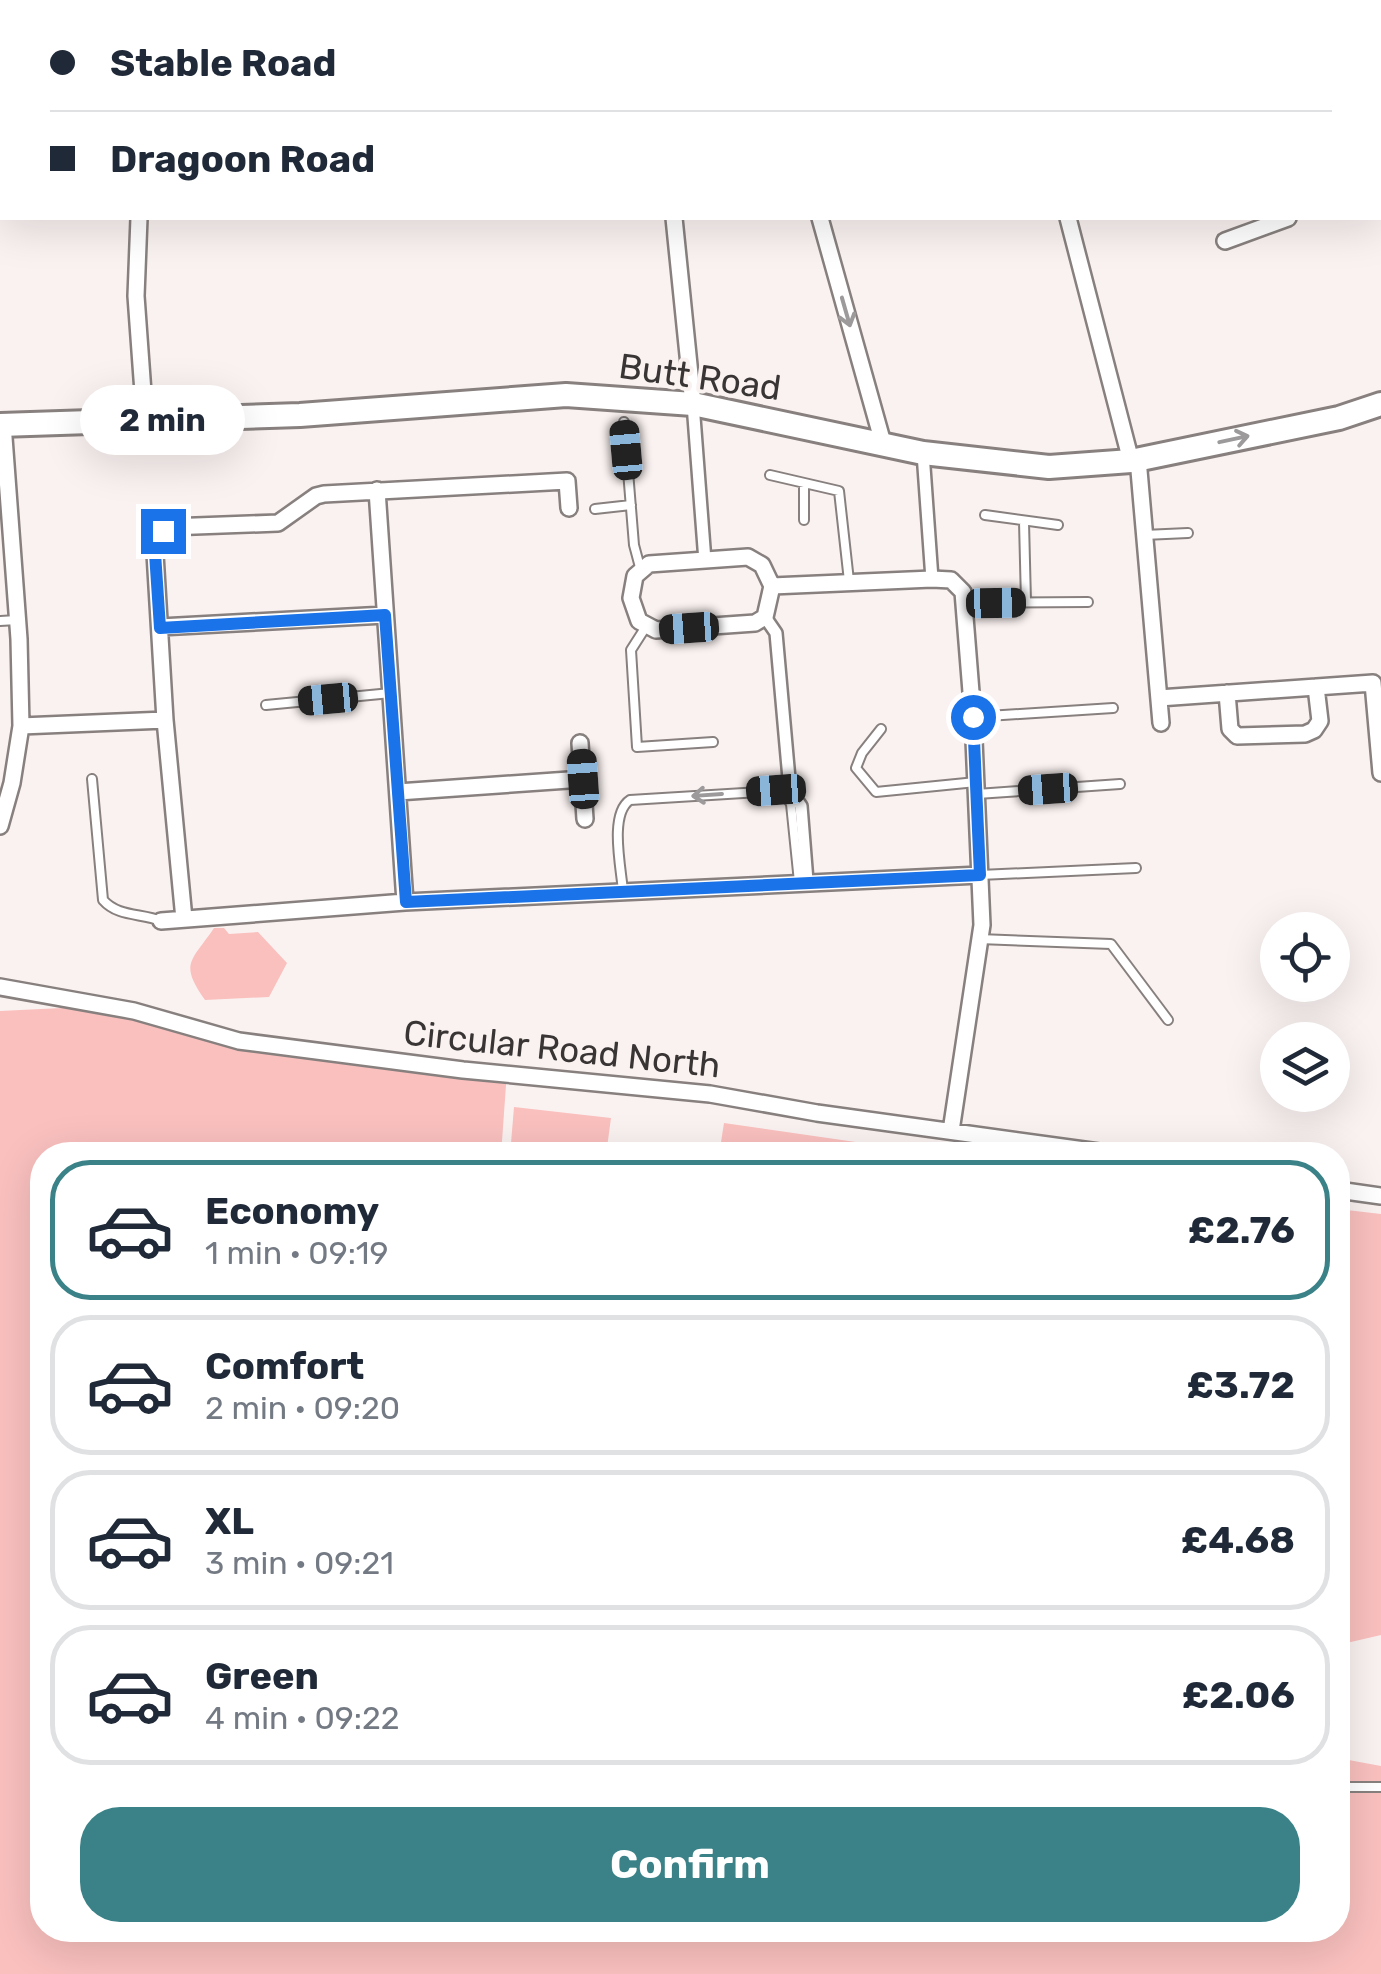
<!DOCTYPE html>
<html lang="en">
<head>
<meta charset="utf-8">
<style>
  body { margin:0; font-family:Rubik,sans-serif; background:#f2f2f3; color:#1f2937; height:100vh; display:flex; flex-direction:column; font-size:38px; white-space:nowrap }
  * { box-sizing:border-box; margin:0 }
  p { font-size:32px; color:#747a83 }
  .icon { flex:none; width:55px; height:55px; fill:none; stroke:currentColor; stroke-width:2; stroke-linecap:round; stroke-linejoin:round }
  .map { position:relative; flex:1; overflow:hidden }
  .sheet { position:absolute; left:30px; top:1142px; width:1320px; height:800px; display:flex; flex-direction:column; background:#fff; border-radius:40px; box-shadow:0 10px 40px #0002 }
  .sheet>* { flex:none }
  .guide { position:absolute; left:0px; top:0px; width:1382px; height:220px; box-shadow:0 10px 40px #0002; display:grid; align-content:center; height:220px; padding:0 50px; background:#fff }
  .fabs { position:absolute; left:1260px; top:912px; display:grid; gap:20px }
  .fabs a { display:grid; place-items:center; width:90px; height:90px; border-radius:50%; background:#fff; box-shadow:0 10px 40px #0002; font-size:50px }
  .end { position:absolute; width:45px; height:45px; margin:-22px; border:12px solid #1a73e8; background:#fff; box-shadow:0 0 0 5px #fff }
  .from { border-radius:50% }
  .bubble { position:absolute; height:70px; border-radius:35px; background:#fff; box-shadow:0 10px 40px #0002; font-size:32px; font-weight:700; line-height:70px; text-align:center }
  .car { position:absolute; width:30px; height:60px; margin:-30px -15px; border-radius:12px; box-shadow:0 0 8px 2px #0007; background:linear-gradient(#222 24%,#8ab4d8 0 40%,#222 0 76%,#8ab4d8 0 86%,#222 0) }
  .guide b { display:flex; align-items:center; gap:35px; height:95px; font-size:38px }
  .guide b+b { border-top:2px solid #e0e1e3 }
  .guide i { width:25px; height:25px; background:#1f2937 }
  ul { padding:18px 0 0; list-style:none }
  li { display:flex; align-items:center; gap:30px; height:140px; margin:0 20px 15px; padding:0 30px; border:5px solid #e0e1e3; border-radius:40px }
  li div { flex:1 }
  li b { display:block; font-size:38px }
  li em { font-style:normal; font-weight:700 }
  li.on { border-color:#3a8287 }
  li>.icon { width:90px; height:90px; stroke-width:1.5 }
  .primary-button { display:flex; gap:20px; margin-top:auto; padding:20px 50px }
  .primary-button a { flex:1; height:115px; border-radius:40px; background:#3a8287; color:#fff; font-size:40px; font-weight:700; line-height:115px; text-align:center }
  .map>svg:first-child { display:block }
</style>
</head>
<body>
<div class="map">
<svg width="1381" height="1974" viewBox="0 0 1381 1974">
  <rect width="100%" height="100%" fill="#faf2f1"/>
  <path fill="#f9c0be" d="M214,928H224L229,934L258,932L287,963L269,997L205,1000C179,963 191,962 214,928Z
    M103,1006L253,1042L507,1071L501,1155H42V1930H1338V1758L1381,1766V1974H0V1011Z
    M514,1107L611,1118L606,1155H510Z
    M724,1123L946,1155H719Z
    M1338,1209L1381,1214V1635L1338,1645Z"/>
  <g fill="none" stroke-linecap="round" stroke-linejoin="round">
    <defs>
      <path id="service" d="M624,422L634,545L641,571
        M770,475L839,491L849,581
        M804,483V520
        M595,509L631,505
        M985,515L1058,525
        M1024,522L1026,602
        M1144,535L1188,533
        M966,603L1088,602
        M0,621L17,620
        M647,625L631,650L637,747L713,742
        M266,705L391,693
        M973,717L1113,708
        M881,729L862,753L856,768L876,792L976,782
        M92,779L103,900C118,917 141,913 161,921
        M977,794L1120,784
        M980,875L1136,868
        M623,891C621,867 609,814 630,800L776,791L786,796L791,804L799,882
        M979,939L1111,944L1168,1020
        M1338,1787H1381"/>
      <path id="pedestrian" d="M693,404L705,561
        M923,453L932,579
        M765,617L776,633L790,790L801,806L807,881"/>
      <path id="minor" d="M765,0V2
        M1009,0L1010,2
        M1339,0L1340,2
        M144,2V0
        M1380,140L1381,143
        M1380,184H1381
        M139,218L136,296L145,420
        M674,218L693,404
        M820,218L883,443
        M1068,218L1131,461
        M1225,241L1288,218
        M1138,459L1161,723
        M377,490L405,902
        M772,586L762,565L748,557L649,564L635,576L631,598L639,621L656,630L755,623L765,617L772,586L932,579L951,580L963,592L973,717L982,925L951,1131
        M160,627L385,615
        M1227,693L1230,729L1237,736L1305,734L1314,730L1320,721L1316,687
        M1159,698L1373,683L1381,773
        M21,726L165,720
        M580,743L585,819
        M398,792L583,779
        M0,826L12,783L21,726L19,639L3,424
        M184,919L165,720L154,537L169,527L278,523L316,496L324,494L567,481L569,508
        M161,921L405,902L980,875
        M0,987L134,1011L239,1041L463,1070L710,1094L817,1113L1121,1155
        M1338,1190L1381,1196"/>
      <path id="secondary" d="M0,425L300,415L566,395L693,404L923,453L1049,467L1131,461L1339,418L1381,404"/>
    </defs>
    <use href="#service" stroke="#87807f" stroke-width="12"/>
    <use href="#pedestrian" stroke="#87807f" stroke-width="16"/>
    <use href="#minor" stroke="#87807f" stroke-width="20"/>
    <use href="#secondary" stroke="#87807f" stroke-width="28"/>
    <use href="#service" stroke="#fff" stroke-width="8"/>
    <use href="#pedestrian" stroke="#fff" stroke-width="11"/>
    <use href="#minor" stroke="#fff" stroke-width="15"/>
    <use href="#secondary" stroke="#fff" stroke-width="22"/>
  </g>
  <defs><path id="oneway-shaft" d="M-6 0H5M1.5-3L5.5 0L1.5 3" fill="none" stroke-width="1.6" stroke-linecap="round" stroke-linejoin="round" transform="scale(2.5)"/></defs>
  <g stroke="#9c9a9a">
    <use href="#oneway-shaft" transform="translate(846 312) rotate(74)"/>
    <use href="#oneway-shaft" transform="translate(1234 439) rotate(-12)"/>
    <use href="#oneway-shaft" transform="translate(707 795) rotate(176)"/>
  </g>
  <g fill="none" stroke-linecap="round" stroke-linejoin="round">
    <path stroke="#1a73e8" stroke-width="12" d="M163,531L154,538L160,628L385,615L406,902L980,875L973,717"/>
  </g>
  <g text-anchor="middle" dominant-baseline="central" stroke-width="8" stroke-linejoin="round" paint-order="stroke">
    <g font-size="35" fill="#393535" stroke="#faf2f1">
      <text transform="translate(700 377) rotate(8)">Butt Road</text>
      <text transform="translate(562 1049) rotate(6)">Circular Road North</text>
    </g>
  </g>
</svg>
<div class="fabs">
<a><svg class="icon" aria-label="locate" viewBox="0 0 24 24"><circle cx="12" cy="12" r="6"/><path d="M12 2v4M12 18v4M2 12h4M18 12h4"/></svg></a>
<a><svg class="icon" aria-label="layers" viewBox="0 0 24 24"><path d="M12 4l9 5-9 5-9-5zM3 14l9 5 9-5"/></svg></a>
</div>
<i class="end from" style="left:973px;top:717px"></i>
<i class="end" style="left:163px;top:531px"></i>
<div class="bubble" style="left:80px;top:385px;width:165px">2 min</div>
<i class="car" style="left:626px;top:450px;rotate:355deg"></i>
<i class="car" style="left:996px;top:603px;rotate:89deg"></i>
<i class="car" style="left:689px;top:628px;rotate:266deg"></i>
<i class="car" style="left:328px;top:699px;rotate:265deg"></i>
<i class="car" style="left:583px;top:779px;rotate:356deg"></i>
<i class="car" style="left:1048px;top:789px;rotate:266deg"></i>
<i class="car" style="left:776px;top:790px;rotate:266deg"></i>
<div class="guide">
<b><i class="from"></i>Stable Road</b>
<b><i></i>Dragoon Road</b>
</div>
<section class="sheet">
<ul>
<li class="on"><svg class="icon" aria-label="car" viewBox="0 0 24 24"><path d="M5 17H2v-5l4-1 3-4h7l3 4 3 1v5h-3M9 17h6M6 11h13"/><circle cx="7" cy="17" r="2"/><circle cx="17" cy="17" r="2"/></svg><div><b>Economy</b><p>1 min · 09:19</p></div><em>£2.76</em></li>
<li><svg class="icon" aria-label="car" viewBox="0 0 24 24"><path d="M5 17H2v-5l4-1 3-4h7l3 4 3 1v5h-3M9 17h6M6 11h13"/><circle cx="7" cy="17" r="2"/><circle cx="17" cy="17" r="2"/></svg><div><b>Comfort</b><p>2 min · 09:20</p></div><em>£3.72</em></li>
<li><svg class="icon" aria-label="car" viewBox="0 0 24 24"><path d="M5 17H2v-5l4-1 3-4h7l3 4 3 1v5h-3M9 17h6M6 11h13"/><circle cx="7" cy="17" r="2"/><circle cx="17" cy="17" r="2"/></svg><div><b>XL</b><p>3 min · 09:21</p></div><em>£4.68</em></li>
<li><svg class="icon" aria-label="car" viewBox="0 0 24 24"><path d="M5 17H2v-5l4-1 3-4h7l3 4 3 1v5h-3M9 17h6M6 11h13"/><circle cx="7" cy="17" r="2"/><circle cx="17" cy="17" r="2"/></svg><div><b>Green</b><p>4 min · 09:22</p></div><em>£2.06</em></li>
</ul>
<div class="primary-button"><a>Confirm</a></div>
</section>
</div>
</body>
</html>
